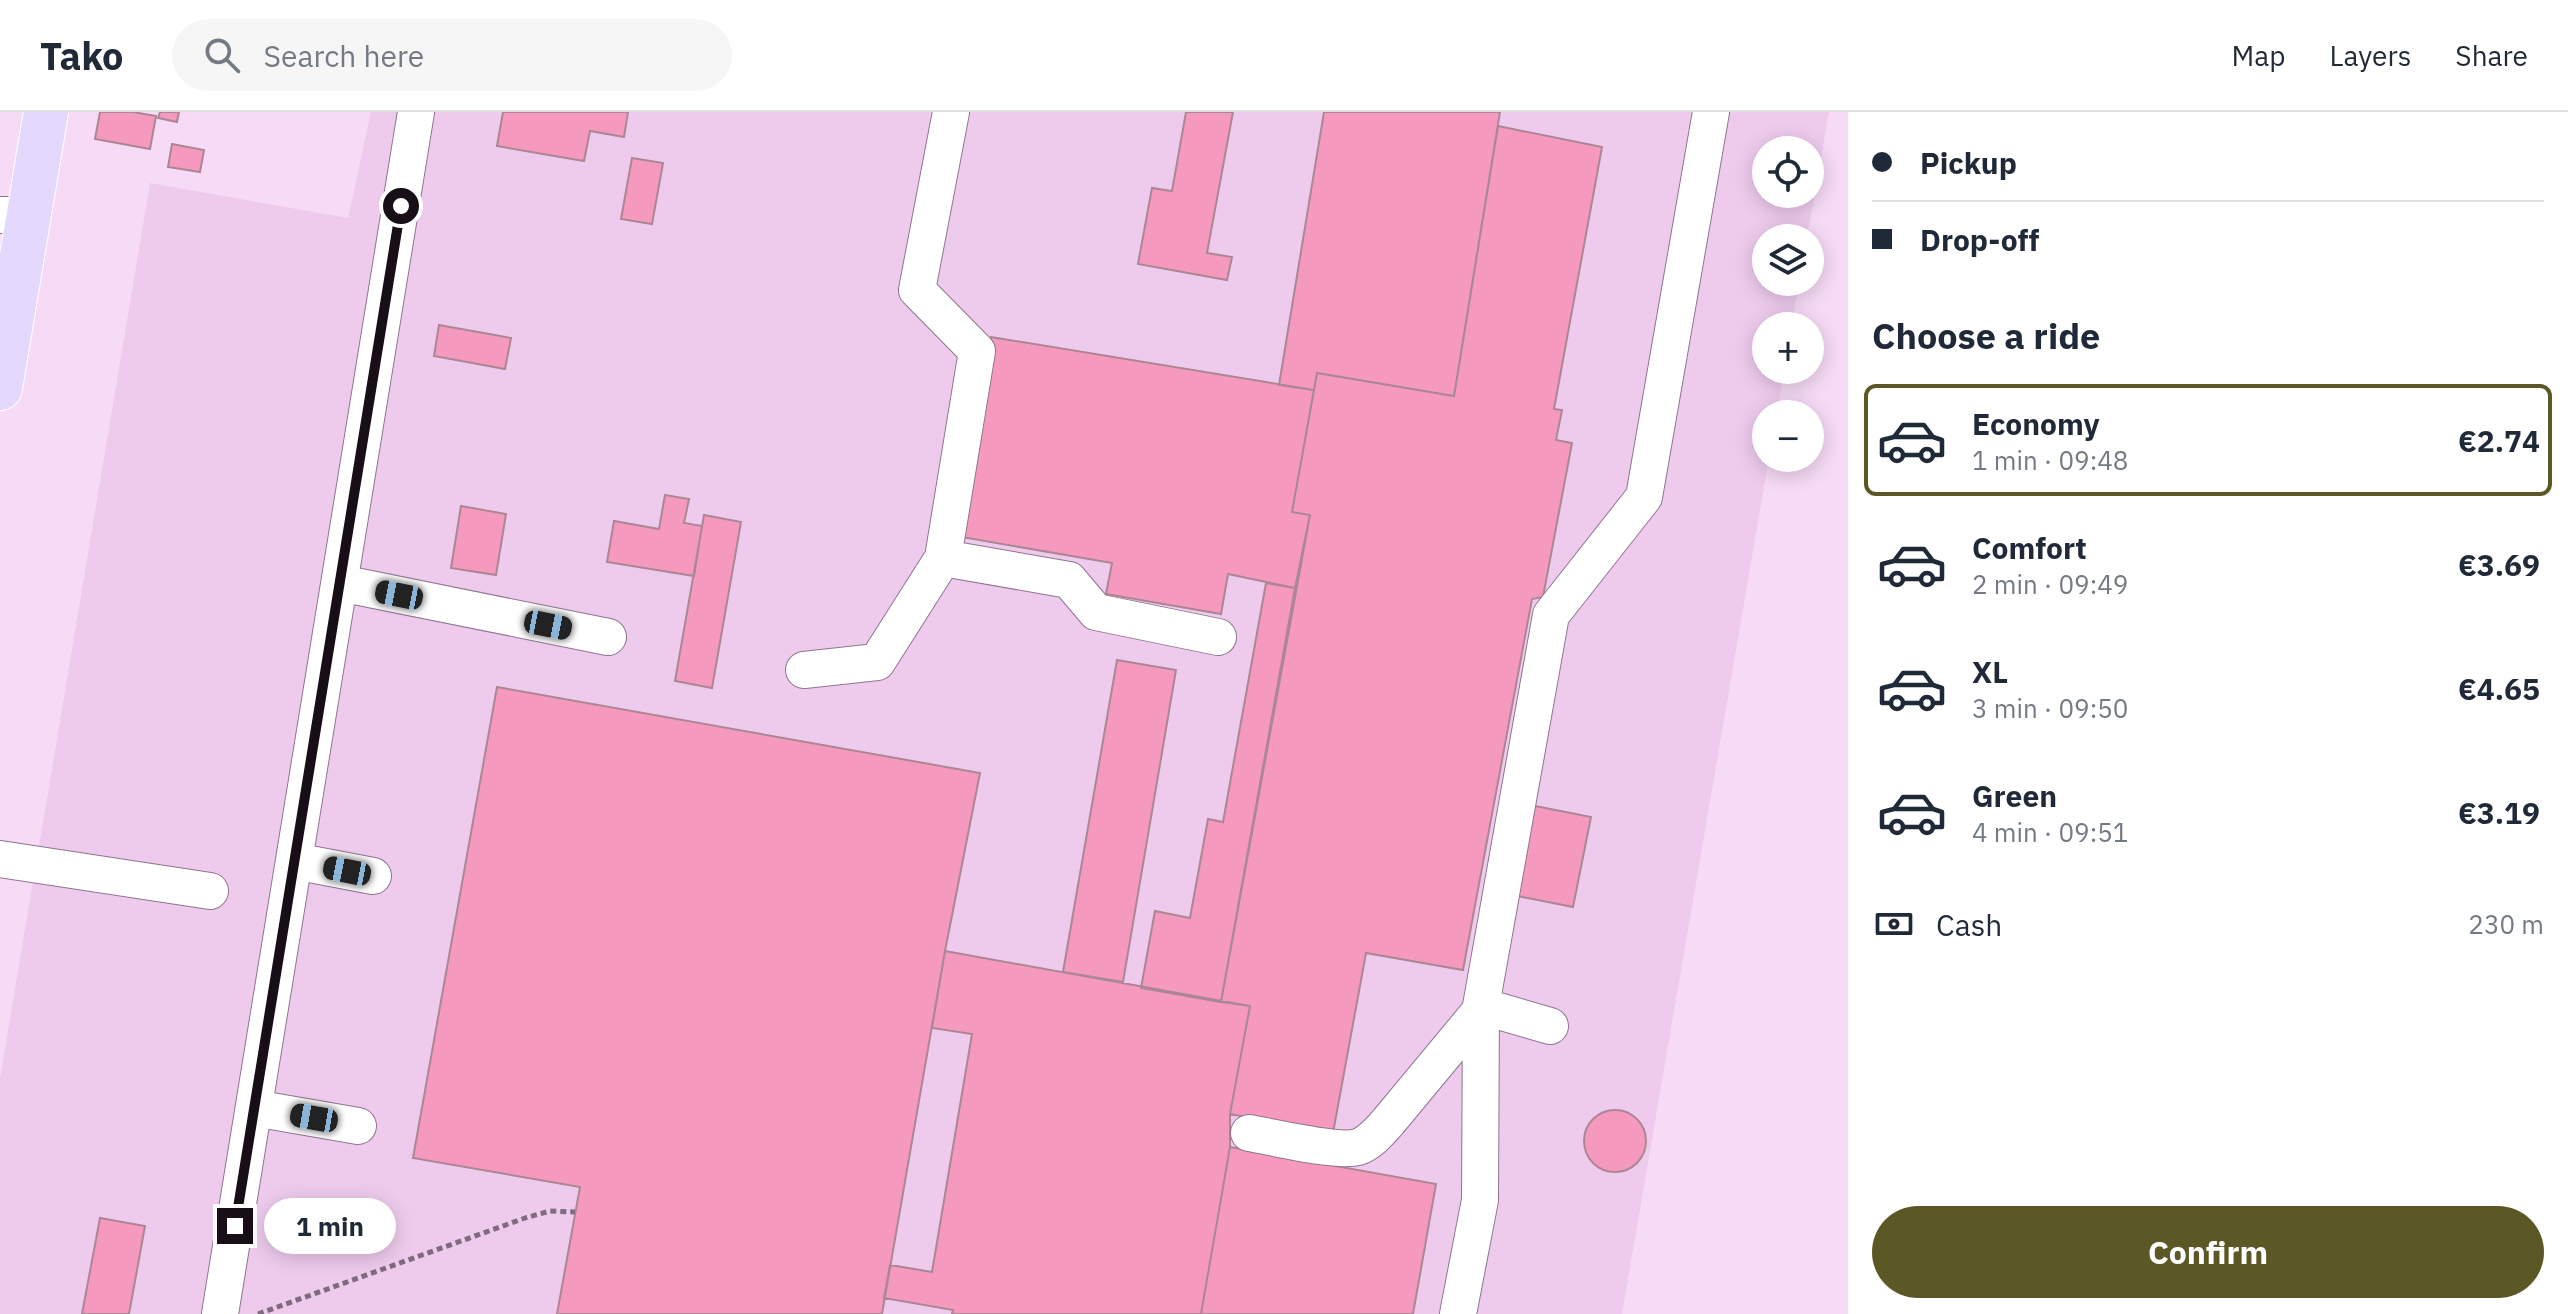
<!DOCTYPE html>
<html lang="en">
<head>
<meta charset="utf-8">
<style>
  body { margin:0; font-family:"IBM Plex Sans",sans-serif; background:#f6f6f7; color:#1f2937; height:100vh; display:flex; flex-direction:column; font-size:30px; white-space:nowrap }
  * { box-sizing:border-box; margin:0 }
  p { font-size:26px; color:#747a83 }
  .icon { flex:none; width:44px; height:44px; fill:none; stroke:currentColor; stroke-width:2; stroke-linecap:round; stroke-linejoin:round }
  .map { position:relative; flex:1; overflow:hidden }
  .side { display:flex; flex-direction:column; background:#fff; width:720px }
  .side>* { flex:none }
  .top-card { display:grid; align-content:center; height:176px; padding:0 24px; background:#fff }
  .fabs { position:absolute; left:1752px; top:24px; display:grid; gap:16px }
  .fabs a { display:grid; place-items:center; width:72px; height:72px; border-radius:50%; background:#fff; box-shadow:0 4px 20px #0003; font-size:40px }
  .end { position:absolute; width:36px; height:36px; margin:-18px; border:10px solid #170e17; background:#fff; box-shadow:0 0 0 4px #fff }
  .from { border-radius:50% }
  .bubble { position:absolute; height:56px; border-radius:28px; background:#fff; box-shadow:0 4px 20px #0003; font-size:26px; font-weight:700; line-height:56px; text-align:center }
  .car { position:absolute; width:24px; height:48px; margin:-24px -12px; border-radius:10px; box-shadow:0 0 6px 2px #0007; background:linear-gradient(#222 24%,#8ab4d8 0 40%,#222 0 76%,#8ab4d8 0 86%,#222 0) }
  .top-card b { display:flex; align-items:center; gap:28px; height:76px; font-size:30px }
  .top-card b+b { border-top:2px solid #e0e1e3 }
  .top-card i { width:20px; height:20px; background:#1f2937 }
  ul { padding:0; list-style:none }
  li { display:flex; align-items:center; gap:24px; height:112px; margin:0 16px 12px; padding:0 8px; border:4px solid transparent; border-radius:12px }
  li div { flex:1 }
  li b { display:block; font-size:30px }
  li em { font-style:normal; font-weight:700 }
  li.current { border-color:#5c5825 }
  li>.icon { width:72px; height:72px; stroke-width:1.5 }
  h2 { padding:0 24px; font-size:36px; line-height:96px }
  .pay { display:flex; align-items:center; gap:20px; height:88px; padding:0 24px; font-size:30px }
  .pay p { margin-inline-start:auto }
  .primary-button { display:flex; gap:16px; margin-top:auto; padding:16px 24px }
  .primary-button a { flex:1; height:92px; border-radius:48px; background:#5c5825; color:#fff; font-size:32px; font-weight:700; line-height:92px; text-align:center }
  header { display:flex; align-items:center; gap:48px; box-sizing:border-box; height:112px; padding:0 40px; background:#fff; border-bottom:2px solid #e0e1e3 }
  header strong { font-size:38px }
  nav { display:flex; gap:44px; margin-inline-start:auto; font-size:28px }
  .search { width:560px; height:72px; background:#f6f6f7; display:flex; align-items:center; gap:20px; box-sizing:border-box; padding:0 28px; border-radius:44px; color:#747a83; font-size:30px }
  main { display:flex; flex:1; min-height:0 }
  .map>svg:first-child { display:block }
</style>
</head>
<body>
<header>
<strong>Tako</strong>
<div class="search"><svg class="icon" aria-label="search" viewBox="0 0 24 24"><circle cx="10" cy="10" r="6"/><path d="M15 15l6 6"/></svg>Search here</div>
<nav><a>Map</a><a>Layers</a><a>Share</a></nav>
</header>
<main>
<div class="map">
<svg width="1848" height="1202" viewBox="0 0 1848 1202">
  <rect width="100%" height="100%" fill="#f7daf6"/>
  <path fill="#eecbed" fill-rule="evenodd" d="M371,0H1829L1807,126H1766V170H1799L1792,214H1766V258H1784L1777,302H1766V346H1769L1622,1202H0V967L150,71L348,106ZM1766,38H1810V82H1766Z"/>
  <path fill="#f59abe" stroke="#ac8694" stroke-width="2" d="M100,0H133L156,4L150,37L95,27Z
    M160,0H179L177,10L158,6Z
    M503,0H628L624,25L590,19L584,49L497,34Z
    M1186,0H1233L1207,141L1232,145L1227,168L1138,152L1152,76L1172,79Z
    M1324,0H1500L1454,284L1317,261L1314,278L1279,273Z
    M1498,14L1602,35L1554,297L1562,298L1556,328L1572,331L1543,485L1532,487L1463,858L1366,841L1333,1021L1230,1002L1250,894L1221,890L1310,403L1292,400L1317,261L1454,284Z
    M172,32L204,38L200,60L168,55Z
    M632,46L663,51L652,112L621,107Z
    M439,213L511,226L505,257L434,244Z
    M991,225L1314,278L1292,400L1310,403L1295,476L1228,462L1221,502L1106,482L1112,451L956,424Z
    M665,383L689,387L684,411L702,414L694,464L607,450L614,409L659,417Z
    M461,394L506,402L496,463L451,456Z
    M704,403L741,410L712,576L675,569Z
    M1266,471L1295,476L1221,890L1141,876L1155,799L1190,806L1208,707L1223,710Z
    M1117,548L1176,558L1123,870L1063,860Z
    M497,575L980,661L945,839L882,1202H557L580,1075L413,1046Z
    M1525,692L1591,705L1573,795L1507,782Z
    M945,839L1250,894L1230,1002V1035L1201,1202H952L953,1198L884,1186L890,1153L932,1160L972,922L932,916Z
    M1584 1029a31 31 0 1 1 62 0a31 31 0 1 1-62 0Z
    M1230,1035L1436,1072L1413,1202H1201Z
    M100,1106L145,1114L129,1202H82Z"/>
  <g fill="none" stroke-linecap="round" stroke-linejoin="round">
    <defs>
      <path id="minor" d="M951,0L917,178L977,239L943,446L1069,468L1096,500L1218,525
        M0,103H29
        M340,471L608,525
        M804,558L877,550L943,446
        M0,747L210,779
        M294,749L373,764
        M1550,914L1481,894L1551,503L1644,385L1711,0
        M254,996L358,1014
        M1249,1021C1273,1025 1337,1041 1358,1035C1370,1031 1380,1019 1388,1010L1481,898
        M220,1202L416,0
        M1458,1202L1480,1088L1481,894"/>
      <path id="major" d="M0,276L46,0"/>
    </defs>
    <use href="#minor" stroke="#8f758f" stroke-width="38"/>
    <use href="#major" stroke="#fff" stroke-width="46"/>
    <path stroke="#7e6b7d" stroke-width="5" stroke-dasharray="6 4" stroke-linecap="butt" d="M258,1202L525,1106L550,1099L575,1100"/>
    <use href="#minor" stroke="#fff" stroke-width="36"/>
    <use href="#major" stroke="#e4d8fd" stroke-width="44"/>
  </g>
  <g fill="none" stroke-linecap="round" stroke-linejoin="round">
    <path stroke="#170e17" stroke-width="10" d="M235,1114L401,94"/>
  </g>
</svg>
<div class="fabs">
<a><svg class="icon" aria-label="locate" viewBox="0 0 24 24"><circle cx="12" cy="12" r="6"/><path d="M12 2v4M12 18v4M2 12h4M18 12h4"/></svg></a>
<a><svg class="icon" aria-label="layers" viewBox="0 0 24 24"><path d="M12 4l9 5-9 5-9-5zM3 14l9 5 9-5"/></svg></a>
<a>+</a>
<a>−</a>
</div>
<i class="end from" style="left:401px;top:94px"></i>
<i class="end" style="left:235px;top:1114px"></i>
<div class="bubble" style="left:264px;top:1086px;width:132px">1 min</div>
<i class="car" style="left:399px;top:483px;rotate:281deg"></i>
<i class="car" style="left:548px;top:513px;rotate:101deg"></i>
<i class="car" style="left:347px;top:759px;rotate:281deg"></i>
<i class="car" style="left:314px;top:1006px;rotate:280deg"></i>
</div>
<section class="side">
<div class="top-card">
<b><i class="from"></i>Pickup</b>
<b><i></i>Drop-off</b>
</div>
<h2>Choose a ride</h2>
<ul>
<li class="current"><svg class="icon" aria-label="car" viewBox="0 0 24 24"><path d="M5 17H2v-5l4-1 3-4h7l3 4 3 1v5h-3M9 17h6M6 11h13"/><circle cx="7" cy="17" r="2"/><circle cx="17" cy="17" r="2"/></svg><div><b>Economy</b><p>1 min · 09:48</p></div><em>€2.74</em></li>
<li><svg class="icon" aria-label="car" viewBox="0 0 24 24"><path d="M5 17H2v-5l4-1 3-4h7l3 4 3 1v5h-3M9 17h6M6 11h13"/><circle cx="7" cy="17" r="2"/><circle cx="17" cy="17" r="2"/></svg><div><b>Comfort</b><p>2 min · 09:49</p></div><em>€3.69</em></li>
<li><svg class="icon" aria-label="car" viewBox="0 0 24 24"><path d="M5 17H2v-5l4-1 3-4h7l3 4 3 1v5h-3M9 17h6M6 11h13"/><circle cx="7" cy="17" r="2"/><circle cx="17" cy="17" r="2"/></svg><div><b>XL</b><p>3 min · 09:50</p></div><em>€4.65</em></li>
<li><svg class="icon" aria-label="car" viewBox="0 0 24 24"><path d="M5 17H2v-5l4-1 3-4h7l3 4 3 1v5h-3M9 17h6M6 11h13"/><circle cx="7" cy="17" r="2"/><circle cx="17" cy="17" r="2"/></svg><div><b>Green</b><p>4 min · 09:51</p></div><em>€3.19</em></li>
</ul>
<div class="pay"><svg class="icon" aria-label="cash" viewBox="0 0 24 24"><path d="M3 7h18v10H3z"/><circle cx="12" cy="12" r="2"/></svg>Cash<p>230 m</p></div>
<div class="primary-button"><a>Confirm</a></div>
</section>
</main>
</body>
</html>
